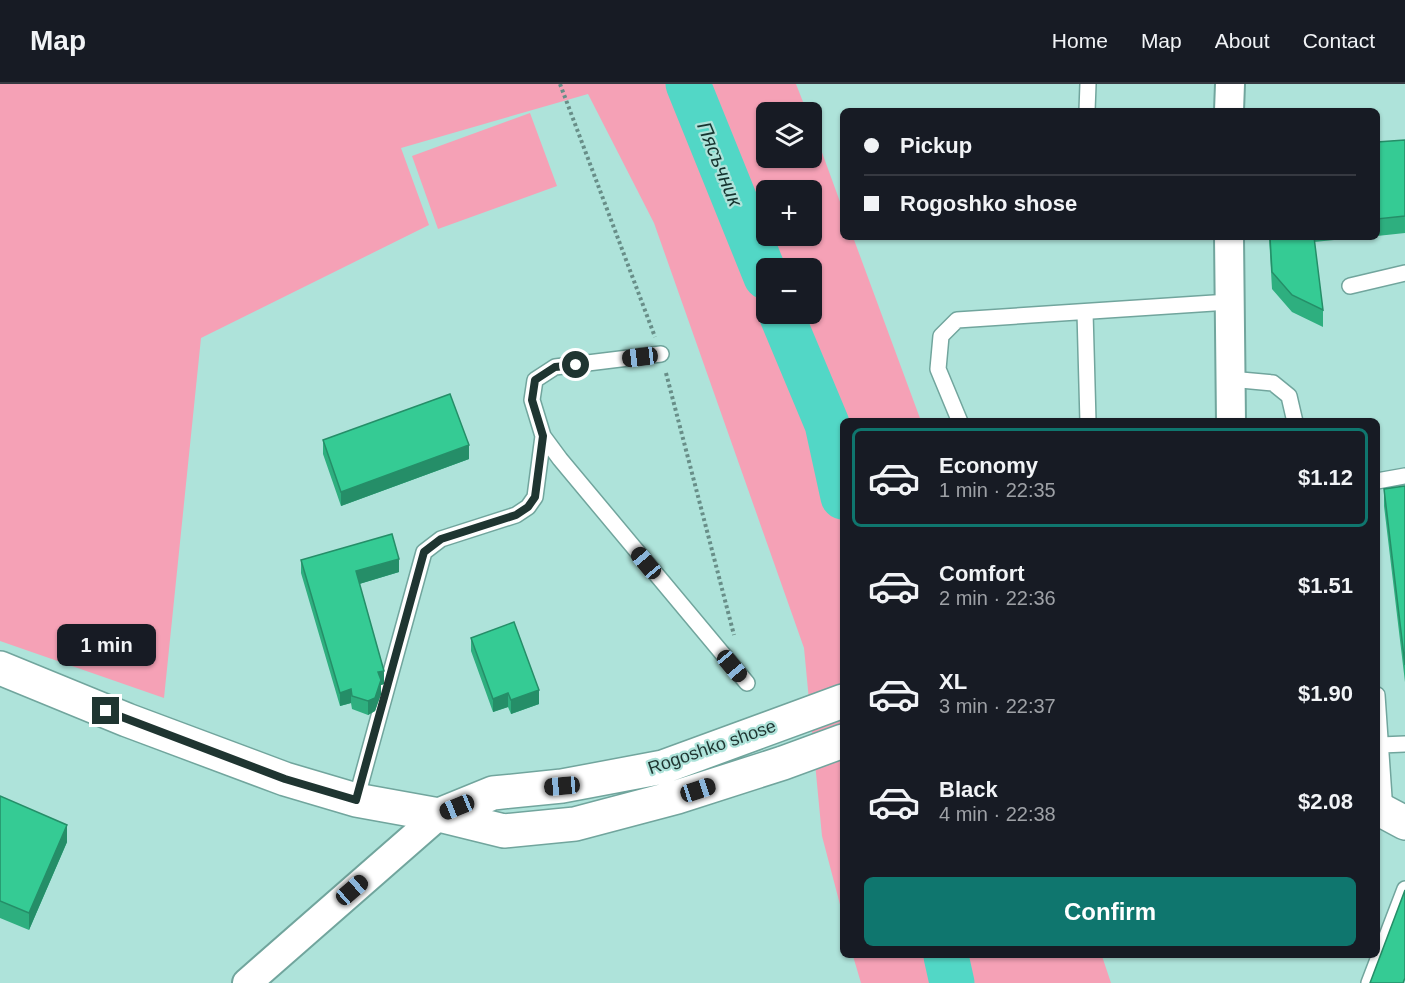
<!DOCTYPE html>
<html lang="en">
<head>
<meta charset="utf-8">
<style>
  body { margin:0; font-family:Arial,sans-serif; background:#20242c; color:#f1f3f6; height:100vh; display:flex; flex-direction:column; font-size:22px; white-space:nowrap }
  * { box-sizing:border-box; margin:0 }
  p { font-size:20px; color:#9ea1a6 }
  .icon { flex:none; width:33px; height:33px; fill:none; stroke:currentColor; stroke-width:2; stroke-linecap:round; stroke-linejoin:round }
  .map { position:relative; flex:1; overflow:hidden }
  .side { position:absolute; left:840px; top:334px; width:540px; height:540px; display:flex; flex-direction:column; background:#171b24; border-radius:9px; box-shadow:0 2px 4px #0004 }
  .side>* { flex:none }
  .hud { position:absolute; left:840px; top:24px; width:540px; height:132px; border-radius:9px; box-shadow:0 2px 4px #0004; display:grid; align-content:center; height:132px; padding:0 24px; background:#171b24 }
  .controls { position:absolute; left:756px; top:18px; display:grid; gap:12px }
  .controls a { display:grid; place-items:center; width:66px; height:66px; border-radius:9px; background:#171b24; box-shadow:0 2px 4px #0004; font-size:30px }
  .end { position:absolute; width:27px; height:27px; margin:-14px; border:8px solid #1f3531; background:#fff; box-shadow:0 0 0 3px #fff }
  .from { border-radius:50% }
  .bubble { position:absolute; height:42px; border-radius:9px; background:#171b24; box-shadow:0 2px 4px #0004; font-size:20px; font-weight:700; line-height:42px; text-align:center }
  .car { position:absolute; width:18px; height:36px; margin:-18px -9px; border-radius:8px; box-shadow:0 0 4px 2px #0007; background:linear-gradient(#222 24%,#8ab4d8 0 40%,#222 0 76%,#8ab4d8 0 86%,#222 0) }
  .hud b { display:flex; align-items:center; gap:21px; height:57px; font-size:22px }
  .hud b+b { border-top:2px solid #363941 }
  .hud i { width:15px; height:15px; background:#f1f3f6 }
  ul { padding:10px 0 0; list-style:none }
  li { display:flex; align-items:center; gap:18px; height:99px; margin:0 12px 9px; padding:0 12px; border:3px solid transparent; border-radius:9px }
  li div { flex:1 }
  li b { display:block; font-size:22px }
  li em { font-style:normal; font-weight:700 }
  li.current { border-color:#0f766e }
  li>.icon { width:54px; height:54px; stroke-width:1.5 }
  .action { display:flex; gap:12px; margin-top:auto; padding:12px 24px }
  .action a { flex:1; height:69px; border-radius:9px; background:#0f766e; color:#fff; font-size:24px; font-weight:700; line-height:69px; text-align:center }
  header { display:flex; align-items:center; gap:36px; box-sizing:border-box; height:84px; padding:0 30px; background:#171b24; border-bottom:2px solid #363941 }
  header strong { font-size:28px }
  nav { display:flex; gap:33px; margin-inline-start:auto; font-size:21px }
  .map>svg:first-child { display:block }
</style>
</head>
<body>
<header>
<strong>Map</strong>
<nav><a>Home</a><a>Map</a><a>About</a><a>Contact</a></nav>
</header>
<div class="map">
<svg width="1405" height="899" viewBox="0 0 1405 899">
  <rect width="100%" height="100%" fill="#aee3da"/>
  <path fill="#f5a1b6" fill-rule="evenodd" d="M0,0H796L807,28H766V74H812V41L843,126V153H853L921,337L843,338V832L822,752L804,564L654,139L588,10L401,64L429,141L201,254L164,614L0,557ZM766,106H812V152H766ZM766,184H812V230H766Z
    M530,29L557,102L438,145L412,72Z
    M853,872H1102L1111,899H861Z"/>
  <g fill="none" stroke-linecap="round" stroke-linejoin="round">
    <path stroke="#52d7c6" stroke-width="45" d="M688,0L766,193
      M781,230L827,340L843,413
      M946,872L952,899"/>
    <defs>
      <path id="lane" d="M1087,27L1088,0
        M1350,202L1405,189
        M1085,228L1088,338
        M661,270L555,283L535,296L532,316L543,352L560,375L747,599
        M1230,295L1273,299L1289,312L1295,338
        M960,338L938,285L941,252L957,236L1229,218
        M1377,397L1405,392
        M1377,611L1385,728
        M1381,661L1405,660
        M356,716L424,468L441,455L516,431L528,423L535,413L543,352
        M1369,899L1405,805"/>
      <path id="street" d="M1229,27L1230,0
        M1229,153L1231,338
        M247,899L439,731"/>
      <path id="secondary" d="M0,584L127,636L285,695L356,716L439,731L504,747L575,740L677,713L783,679L843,657
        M1377,724L1405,739
        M439,731L493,709L562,702L663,683L843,617"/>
    </defs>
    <use href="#lane" stroke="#71a59d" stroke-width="18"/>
    <use href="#street" stroke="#71a59d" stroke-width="32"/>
    <use href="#secondary" stroke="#71a59d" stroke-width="36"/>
    <path stroke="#688e88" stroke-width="4" stroke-dasharray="3 3" stroke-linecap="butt" d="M560,0L655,253
      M666,289L734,551"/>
    <use href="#lane" stroke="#fff" stroke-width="15"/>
    <use href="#street" stroke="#fff" stroke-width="28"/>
    <use href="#secondary" stroke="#fff" stroke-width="33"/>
  </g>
  <path fill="#2eaf7f" d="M1405,56V149L1377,152V58Z
    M1269,153H1364L1314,158L1323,226V243L1292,228L1272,205Z
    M323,356L469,375L341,422L323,370Z
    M1405,402V598L1384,422V405Z
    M301,476L399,488L359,500L384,600L381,601V610L375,627L368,631L352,625L351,619L340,622L301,489Z
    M471,554L539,620L511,630L508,623L493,628L471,567Z
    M0,712L67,758L29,846L0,834Z"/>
  <path fill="#258e68" d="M469,361V375L341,422V408Z
    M399,475V488L356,501V487Z
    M384,587V600L381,601V610L375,627L368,631V617L378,588Z
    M351,605V619L340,622V609Z
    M539,606V620L511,630V616Z
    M508,609V623L493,628V615Z
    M67,741V758L29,846V829Z"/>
  <path fill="#35cb94" stroke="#258e68" stroke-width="1.5" d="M1405,56V132L1377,135V58Z
    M1270,153H1314L1323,226L1292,211L1272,188Z
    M450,310L469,361L341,408L323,356Z
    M1405,402V581L1384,405Z
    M392,450L399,475L356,487L384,587L378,588L381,596L375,614L368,617L352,612L351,605L340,609L301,476Z
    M514,538L539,606L511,616L508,609L493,615L471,554Z
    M0,712L67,741L29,829L0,817Z
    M1405,806V894L1403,899H1370Z"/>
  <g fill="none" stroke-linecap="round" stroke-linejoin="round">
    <path stroke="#1f3531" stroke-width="8" d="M106,627L285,695L356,716L424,468L441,455L516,431L528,423L535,413L543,352L532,316L535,296L555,283L576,281"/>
  </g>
  <g text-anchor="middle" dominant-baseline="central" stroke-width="4.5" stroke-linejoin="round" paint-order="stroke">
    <g font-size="18" fill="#1f3531" stroke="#aee3da">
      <text transform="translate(712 663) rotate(-19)">Rogoshko shose</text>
    </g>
    <g font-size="20" font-style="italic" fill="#16332f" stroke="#aee3da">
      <text transform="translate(720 80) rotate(68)">Пясъчник</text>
    </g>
  </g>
</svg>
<div class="controls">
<a><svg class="icon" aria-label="layers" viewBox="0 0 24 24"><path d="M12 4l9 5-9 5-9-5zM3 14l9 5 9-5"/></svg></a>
<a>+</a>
<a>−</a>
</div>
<i class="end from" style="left:576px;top:281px"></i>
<i class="end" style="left:106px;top:627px"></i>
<div class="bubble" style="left:57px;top:540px;width:99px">1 min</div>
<i class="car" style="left:640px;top:273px;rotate:263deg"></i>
<i class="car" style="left:646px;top:479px;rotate:320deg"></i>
<i class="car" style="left:732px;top:582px;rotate:140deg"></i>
<i class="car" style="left:562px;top:702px;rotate:265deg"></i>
<i class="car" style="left:698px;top:706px;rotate:72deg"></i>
<i class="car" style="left:457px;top:723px;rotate:248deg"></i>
<i class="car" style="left:352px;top:806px;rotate:49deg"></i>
<div class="hud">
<b><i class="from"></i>Pickup</b>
<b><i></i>Rogoshko shose</b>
</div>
<section class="side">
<ul>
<li class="current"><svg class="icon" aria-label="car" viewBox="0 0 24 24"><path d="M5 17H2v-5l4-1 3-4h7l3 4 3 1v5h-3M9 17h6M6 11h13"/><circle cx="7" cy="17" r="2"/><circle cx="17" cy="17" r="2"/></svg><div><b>Economy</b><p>1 min · 22:35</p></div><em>$1.12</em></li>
<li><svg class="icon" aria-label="car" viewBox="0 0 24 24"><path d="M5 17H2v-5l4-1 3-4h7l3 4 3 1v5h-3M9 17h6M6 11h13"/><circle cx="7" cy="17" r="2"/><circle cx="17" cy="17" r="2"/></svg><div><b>Comfort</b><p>2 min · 22:36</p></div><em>$1.51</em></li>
<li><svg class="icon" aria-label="car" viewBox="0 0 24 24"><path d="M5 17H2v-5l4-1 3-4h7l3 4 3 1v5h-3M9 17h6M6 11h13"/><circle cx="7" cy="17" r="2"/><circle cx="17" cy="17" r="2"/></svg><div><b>XL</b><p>3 min · 22:37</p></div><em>$1.90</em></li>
<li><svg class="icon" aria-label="car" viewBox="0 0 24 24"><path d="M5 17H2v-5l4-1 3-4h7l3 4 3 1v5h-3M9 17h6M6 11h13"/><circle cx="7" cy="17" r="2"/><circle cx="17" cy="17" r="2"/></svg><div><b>Black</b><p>4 min · 22:38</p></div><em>$2.08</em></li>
</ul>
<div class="action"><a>Confirm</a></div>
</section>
</div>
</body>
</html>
